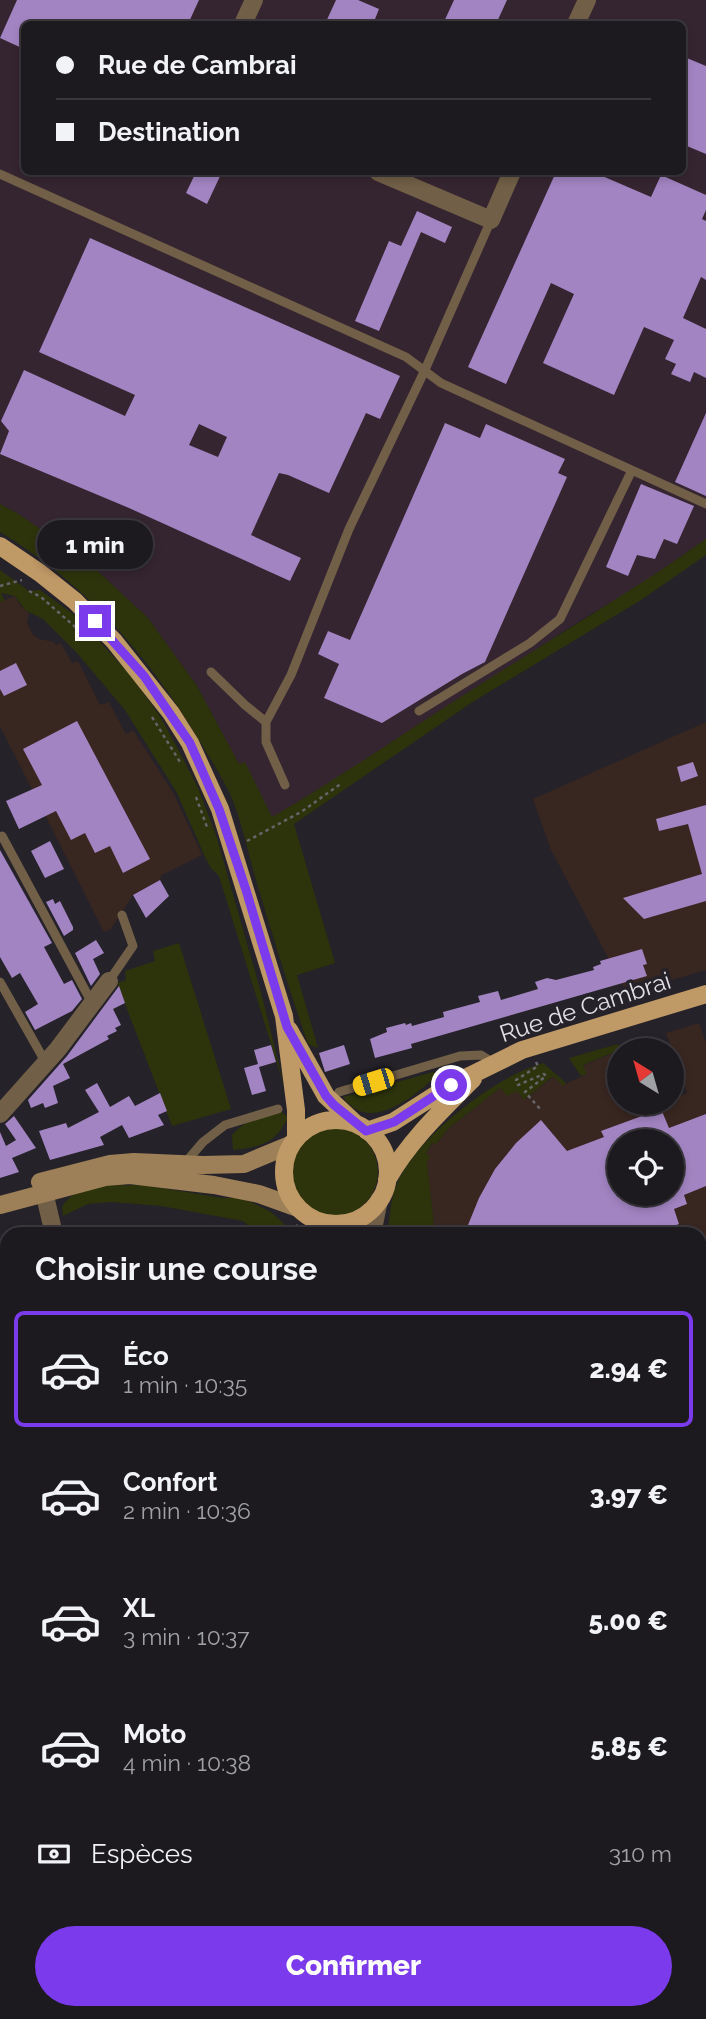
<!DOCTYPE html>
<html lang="fr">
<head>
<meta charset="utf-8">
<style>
  body { margin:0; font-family:Raleway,sans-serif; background:#252328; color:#f1f3f6; height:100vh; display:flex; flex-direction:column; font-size:26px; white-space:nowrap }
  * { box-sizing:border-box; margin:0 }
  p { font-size:23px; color:#a0a1a4 }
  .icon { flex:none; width:38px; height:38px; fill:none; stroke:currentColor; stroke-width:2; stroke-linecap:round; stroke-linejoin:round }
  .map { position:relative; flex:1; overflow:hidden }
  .drawer { position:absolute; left:0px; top:1227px; width:707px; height:793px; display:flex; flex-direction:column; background:#1c1a1f; border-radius:21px 21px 0 0; box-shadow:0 4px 10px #0003,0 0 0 2px #3a383d }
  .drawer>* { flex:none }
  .banner { position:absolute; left:21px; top:21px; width:665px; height:154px; border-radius:10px; box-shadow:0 4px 10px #0003,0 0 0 2px #3a383d; display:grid; align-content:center; height:154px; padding:0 35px; background:#1c1a1f }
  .needle { width:46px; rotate:323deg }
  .tools { position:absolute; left:607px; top:1038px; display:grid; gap:14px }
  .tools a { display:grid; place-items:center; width:77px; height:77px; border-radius:50%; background:#1c1a1f; box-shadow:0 4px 10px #0003,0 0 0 2px #3a383d; font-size:35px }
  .end { position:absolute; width:32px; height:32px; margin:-16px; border:9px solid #7c3aed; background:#fff; box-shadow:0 0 0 4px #fff }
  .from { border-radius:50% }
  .bubble { position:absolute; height:49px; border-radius:24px; background:#1c1a1f; box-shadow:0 4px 10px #0003,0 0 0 2px #3a383d; font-size:23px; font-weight:800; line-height:49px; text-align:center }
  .car { position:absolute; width:21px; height:42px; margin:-21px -10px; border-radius:9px; box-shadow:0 0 5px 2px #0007; background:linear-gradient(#f5c518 24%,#345 0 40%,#f5c518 0 76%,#345 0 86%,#f5c518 0) }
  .banner b { display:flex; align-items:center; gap:24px; height:66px; font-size:26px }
  .banner b+b { border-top:2px solid #3a383d }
  .banner i { width:18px; height:18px; background:#f1f3f6 }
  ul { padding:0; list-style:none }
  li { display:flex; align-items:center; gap:21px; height:116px; margin:0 14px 10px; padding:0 21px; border:4px solid transparent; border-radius:10px }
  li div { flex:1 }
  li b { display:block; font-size:26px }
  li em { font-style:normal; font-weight:800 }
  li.current { border-color:#7c3aed }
  li>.icon { width:63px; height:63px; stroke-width:1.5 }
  h2 { padding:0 35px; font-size:32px; line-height:84px }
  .pay { display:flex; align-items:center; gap:18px; height:77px; padding:0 35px; font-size:26px }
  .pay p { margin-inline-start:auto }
  .cta { display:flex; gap:14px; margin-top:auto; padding:14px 35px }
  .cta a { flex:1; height:80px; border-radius:42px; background:#7c3aed; color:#fff; font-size:28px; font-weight:800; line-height:80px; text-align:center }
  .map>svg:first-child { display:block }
</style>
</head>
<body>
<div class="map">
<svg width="706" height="2019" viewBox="0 0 706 2019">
  <rect width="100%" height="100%" fill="#252229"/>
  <path fill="#382620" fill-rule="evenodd" d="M15,596L20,605L29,613L27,623L33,635L39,639L54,642L56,645L61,643L72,663L78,661L100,705L109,702L126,734L133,730L174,794L202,855L162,875L160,880L133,895L111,929L104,932L0,726V602Z
    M706,722V970L627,993L551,850L533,799Z
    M699,1023L706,1042V1445L700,1446V1234H435L426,1154L433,1143L436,1144L449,1128L500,1088L517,1091L524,1100L554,1076L563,1085L587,1074L582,1066L621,1049L636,1044L642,1048L664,1040L668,1050H620V1102H672V1094L680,1096L687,1093L666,1033ZM620,1141H672V1194H620Z"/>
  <path fill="#352530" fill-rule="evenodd" d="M0,0H706V539L642,584L586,617L380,751L272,818L245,763L239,765L197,686L148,618L88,562L17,513L0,504ZM24,24H682V172H24Z"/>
  <path fill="#2d340b" d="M0,504L17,513L88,562L148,618L197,686L239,764L245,762L272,817C343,776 409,729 478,686C554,637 633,591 706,539V555L641,600L474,701L294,824L335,963L297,975L318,1048L308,1044C290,992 274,940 258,887C249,857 243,825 231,796C222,777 210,758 199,740C149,656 85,583 0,532Z
    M0,570L29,591L40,590L76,616L133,678L161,718L178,749L198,788L216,835L262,996L285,1089L219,876L211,868L205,857L177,793L125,710L77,653L43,619L25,610L15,596L1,593L5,601L0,602Z
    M179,943L231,1109L172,1126L117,983L126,980L125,971L155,961L153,951Z
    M618,1044L621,1049L583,1065L587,1074L581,1076L569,1058Z
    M543,1063L566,1083L563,1086L553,1076L524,1100L517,1091L507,1096L500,1088L449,1128L436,1144L432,1143L426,1154L430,1156L427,1162L435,1234H387C390,1219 390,1200 396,1186C415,1138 494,1077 543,1063Z
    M433,1072L438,1074C416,1096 368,1135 343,1097Z
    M278,1109L288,1117C276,1144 260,1147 233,1150L232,1135C246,1120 259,1115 278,1109Z
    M290 1172a44 44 0 1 1 88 0a44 44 0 1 1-88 0Z
    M144,1185L222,1198H242L271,1212L295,1234H257L243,1221L161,1206L111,1202L88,1204L63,1216L62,1207C76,1181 118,1186 144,1185Z
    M2,1331H7V1615L0,1620V1432L3,1431L4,1419L0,1418V1404H4V1392H0V1339Z
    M50,2012H450L451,2019H17Z"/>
  <path fill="#a284c2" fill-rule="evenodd" d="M17,0H199L188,24H24V49L0,38Z
    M336,0H358L379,9L373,24H325Z
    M454,0H507L496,24H443Z
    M682,56L706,66V154L682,144Z
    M196,172H222L207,204L186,193Z
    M556,172H593L651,197L661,175L706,195V210L702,219L706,221V280L701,277L683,318L706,329V378L694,372L690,382L671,374L676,364L665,359L674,340L644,327L614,395L543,363L574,294L551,283L506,384L468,367Z
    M417,211L452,227L445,243L421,232L379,331L355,321L389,241L401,246Z
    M90,238L400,376L380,419L366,413L329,493L288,475L279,473L251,535L301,558L290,581L129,508L0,454L9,431L1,421L24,370L125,416L135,395L39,352ZM199,424L227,437L218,457L189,445Z
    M706,413V496L675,482Z
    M445,423L480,438L486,424L565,459L558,473L567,477L485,662L462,674L382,723L324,698L339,664L318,654L328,631L350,640Z
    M641,484L694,506L677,544L664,539L655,559L637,555L628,576L606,567Z
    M16,663L27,685L4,696L0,689V671Z
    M77,721L150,859L123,873L110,846L95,853L85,833L71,840L56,811L19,829L6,801L42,785L23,749Z
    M693,762L698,776L681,782L677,767Z
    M706,805V901L644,919L623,898L702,874L688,824L659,831L656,819Z
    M50,841L64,869L45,878L31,851Z
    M0,850L52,943L44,947L64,984L72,980L82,999L72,1011L35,1030L25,1012L38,1004L20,973L12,978L0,957Z
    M160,880L169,896L146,918L133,895Z
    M53,899L55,904L60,901L73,927V930L64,936L46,902Z
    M96,940L104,953L93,959L100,974L91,986L75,953Z
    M642,949L647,964L643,965L647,976L411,1044L412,1048L375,1058L370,1039L387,1032L386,1028L405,1023L406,1025L411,1023L412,1026L444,1017L443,1012L480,1002L478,996L498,991L501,1000L538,989L535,982L547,978L556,980L594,970L593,967L601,964L600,961Z
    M119,986L125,1003L113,1009L121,1025L115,1028L117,1031L107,1036L109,1039L63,1064L70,1078L53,1086L58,1103L45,1108L43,1103L31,1108L28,1100L67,1056Z
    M271,1045L276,1062L259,1067L266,1091L252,1095L244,1068L258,1064L254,1050Z
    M344,1045L350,1064L325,1072L319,1053Z
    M97,1083L110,1107L129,1096L135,1106L160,1093L167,1111L158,1115L164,1125L129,1138L122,1125L100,1137L104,1145L50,1160L39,1131L66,1123L68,1128L99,1112L85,1090Z
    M661,1109L669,1128L706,1114V1186L684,1195L687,1204L674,1209L679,1224L653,1234H487L468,1225L479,1198L495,1169L516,1143L541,1120L567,1151L604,1137L601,1131ZM620,1141H672V1194H620Z
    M14,1116L36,1148L12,1158L19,1172L0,1178V1132L6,1146L16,1140L5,1124Z"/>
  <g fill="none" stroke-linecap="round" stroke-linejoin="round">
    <path stroke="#67646a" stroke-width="2.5" stroke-dasharray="3.5 3.5" stroke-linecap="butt" d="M0,586L22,580
      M29,591L41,597L81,632
      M152,717L180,762
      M196,797L207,827
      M247,841L301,812L342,783
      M536,1062L538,1066L516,1080L518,1085L544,1074L546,1076L525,1092L541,1110
      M296,1225L307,1234
      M700,1451H706
      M0,1620L7,1615"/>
    <path stroke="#715f47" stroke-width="9" d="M0,174L406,357L441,383L706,504
      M211,672L245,705L266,722
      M419,711L530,643L560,619L632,470
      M285,785L266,742V722L291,675L349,529L424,372L491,220
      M2,836L92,1003
      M109,981L133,946L122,915
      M0,982L46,1063
      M339,1092L460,1056L481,1055L494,1063
      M185,1163L203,1142L225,1125L278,1109"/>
    <path stroke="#715f47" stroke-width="18" d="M243,24L254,0
      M576,24L587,0
      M378,172L491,220L512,172
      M0,1114L58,1049L109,981
      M44,1192L54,1234
      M323,1223L338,1234
      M372,1234L379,1200
      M464,2012L465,2019"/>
    <path stroke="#9d8058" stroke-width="18" d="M40,1182L110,1164L134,1162L203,1165L244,1164L292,1144
      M0,1205L105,1177L130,1175L214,1185L259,1194L298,1208"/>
    <path stroke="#bf9966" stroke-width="18" d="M0,546L40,573L75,601L114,641L171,713L190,743L220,809L284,1016L296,1110V1139
      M289,1030L326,1096L355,1123
      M284 1172a52 52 0 1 1 104 0a52 52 0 1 1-104 0Z
      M367,1131L393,1122L451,1085L522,1050L706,994
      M387,1180C409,1141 441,1111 473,1079"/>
  </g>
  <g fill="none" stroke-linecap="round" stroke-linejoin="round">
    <path stroke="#7c3aed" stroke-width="9" d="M95,621L144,676L190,743L219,809L246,890L287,1027L326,1096L334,1105L366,1131L394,1122L451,1085"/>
  </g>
  <g text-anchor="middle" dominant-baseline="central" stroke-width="7" stroke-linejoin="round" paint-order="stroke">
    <g font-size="24" fill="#e2e0e5" stroke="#252229">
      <text transform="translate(585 1007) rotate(-18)">Rue de Cambrai</text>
    </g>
  </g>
</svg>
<div class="tools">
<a><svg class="needle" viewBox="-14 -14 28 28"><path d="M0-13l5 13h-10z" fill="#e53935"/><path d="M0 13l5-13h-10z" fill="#a0a1a4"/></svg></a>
<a><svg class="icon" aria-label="locate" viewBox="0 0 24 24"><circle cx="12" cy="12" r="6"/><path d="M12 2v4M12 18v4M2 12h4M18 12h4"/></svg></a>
</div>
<i class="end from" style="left:451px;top:1085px"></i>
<i class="end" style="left:95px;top:621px"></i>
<div class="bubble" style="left:37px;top:520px;width:116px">1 min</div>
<i class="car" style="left:373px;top:1082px;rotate:253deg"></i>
<div class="banner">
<b><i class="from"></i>Rue de Cambrai</b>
<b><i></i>Destination</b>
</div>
<section class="drawer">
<h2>Choisir une course</h2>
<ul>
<li class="current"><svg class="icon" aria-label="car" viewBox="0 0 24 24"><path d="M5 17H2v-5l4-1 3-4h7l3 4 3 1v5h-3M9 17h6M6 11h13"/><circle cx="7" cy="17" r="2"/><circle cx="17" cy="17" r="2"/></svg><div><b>Éco</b><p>1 min · 10:35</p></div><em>2.94 €</em></li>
<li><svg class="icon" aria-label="car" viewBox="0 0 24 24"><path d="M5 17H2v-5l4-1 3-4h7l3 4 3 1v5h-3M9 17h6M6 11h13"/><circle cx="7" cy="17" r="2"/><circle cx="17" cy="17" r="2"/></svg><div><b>Confort</b><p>2 min · 10:36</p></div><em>3.97 €</em></li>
<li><svg class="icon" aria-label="car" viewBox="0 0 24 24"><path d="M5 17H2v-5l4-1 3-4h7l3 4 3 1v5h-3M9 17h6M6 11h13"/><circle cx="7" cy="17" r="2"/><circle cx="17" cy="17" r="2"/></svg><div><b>XL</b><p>3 min · 10:37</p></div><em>5.00 €</em></li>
<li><svg class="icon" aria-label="car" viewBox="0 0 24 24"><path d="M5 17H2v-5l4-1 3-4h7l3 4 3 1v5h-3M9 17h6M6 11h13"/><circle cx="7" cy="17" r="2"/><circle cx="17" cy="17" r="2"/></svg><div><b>Moto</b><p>4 min · 10:38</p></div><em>5.85 €</em></li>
</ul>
<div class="pay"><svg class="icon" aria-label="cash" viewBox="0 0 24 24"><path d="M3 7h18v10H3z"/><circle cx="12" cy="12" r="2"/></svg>Espèces<p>310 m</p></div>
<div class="cta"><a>Confirmer</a></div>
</section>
</div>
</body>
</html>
